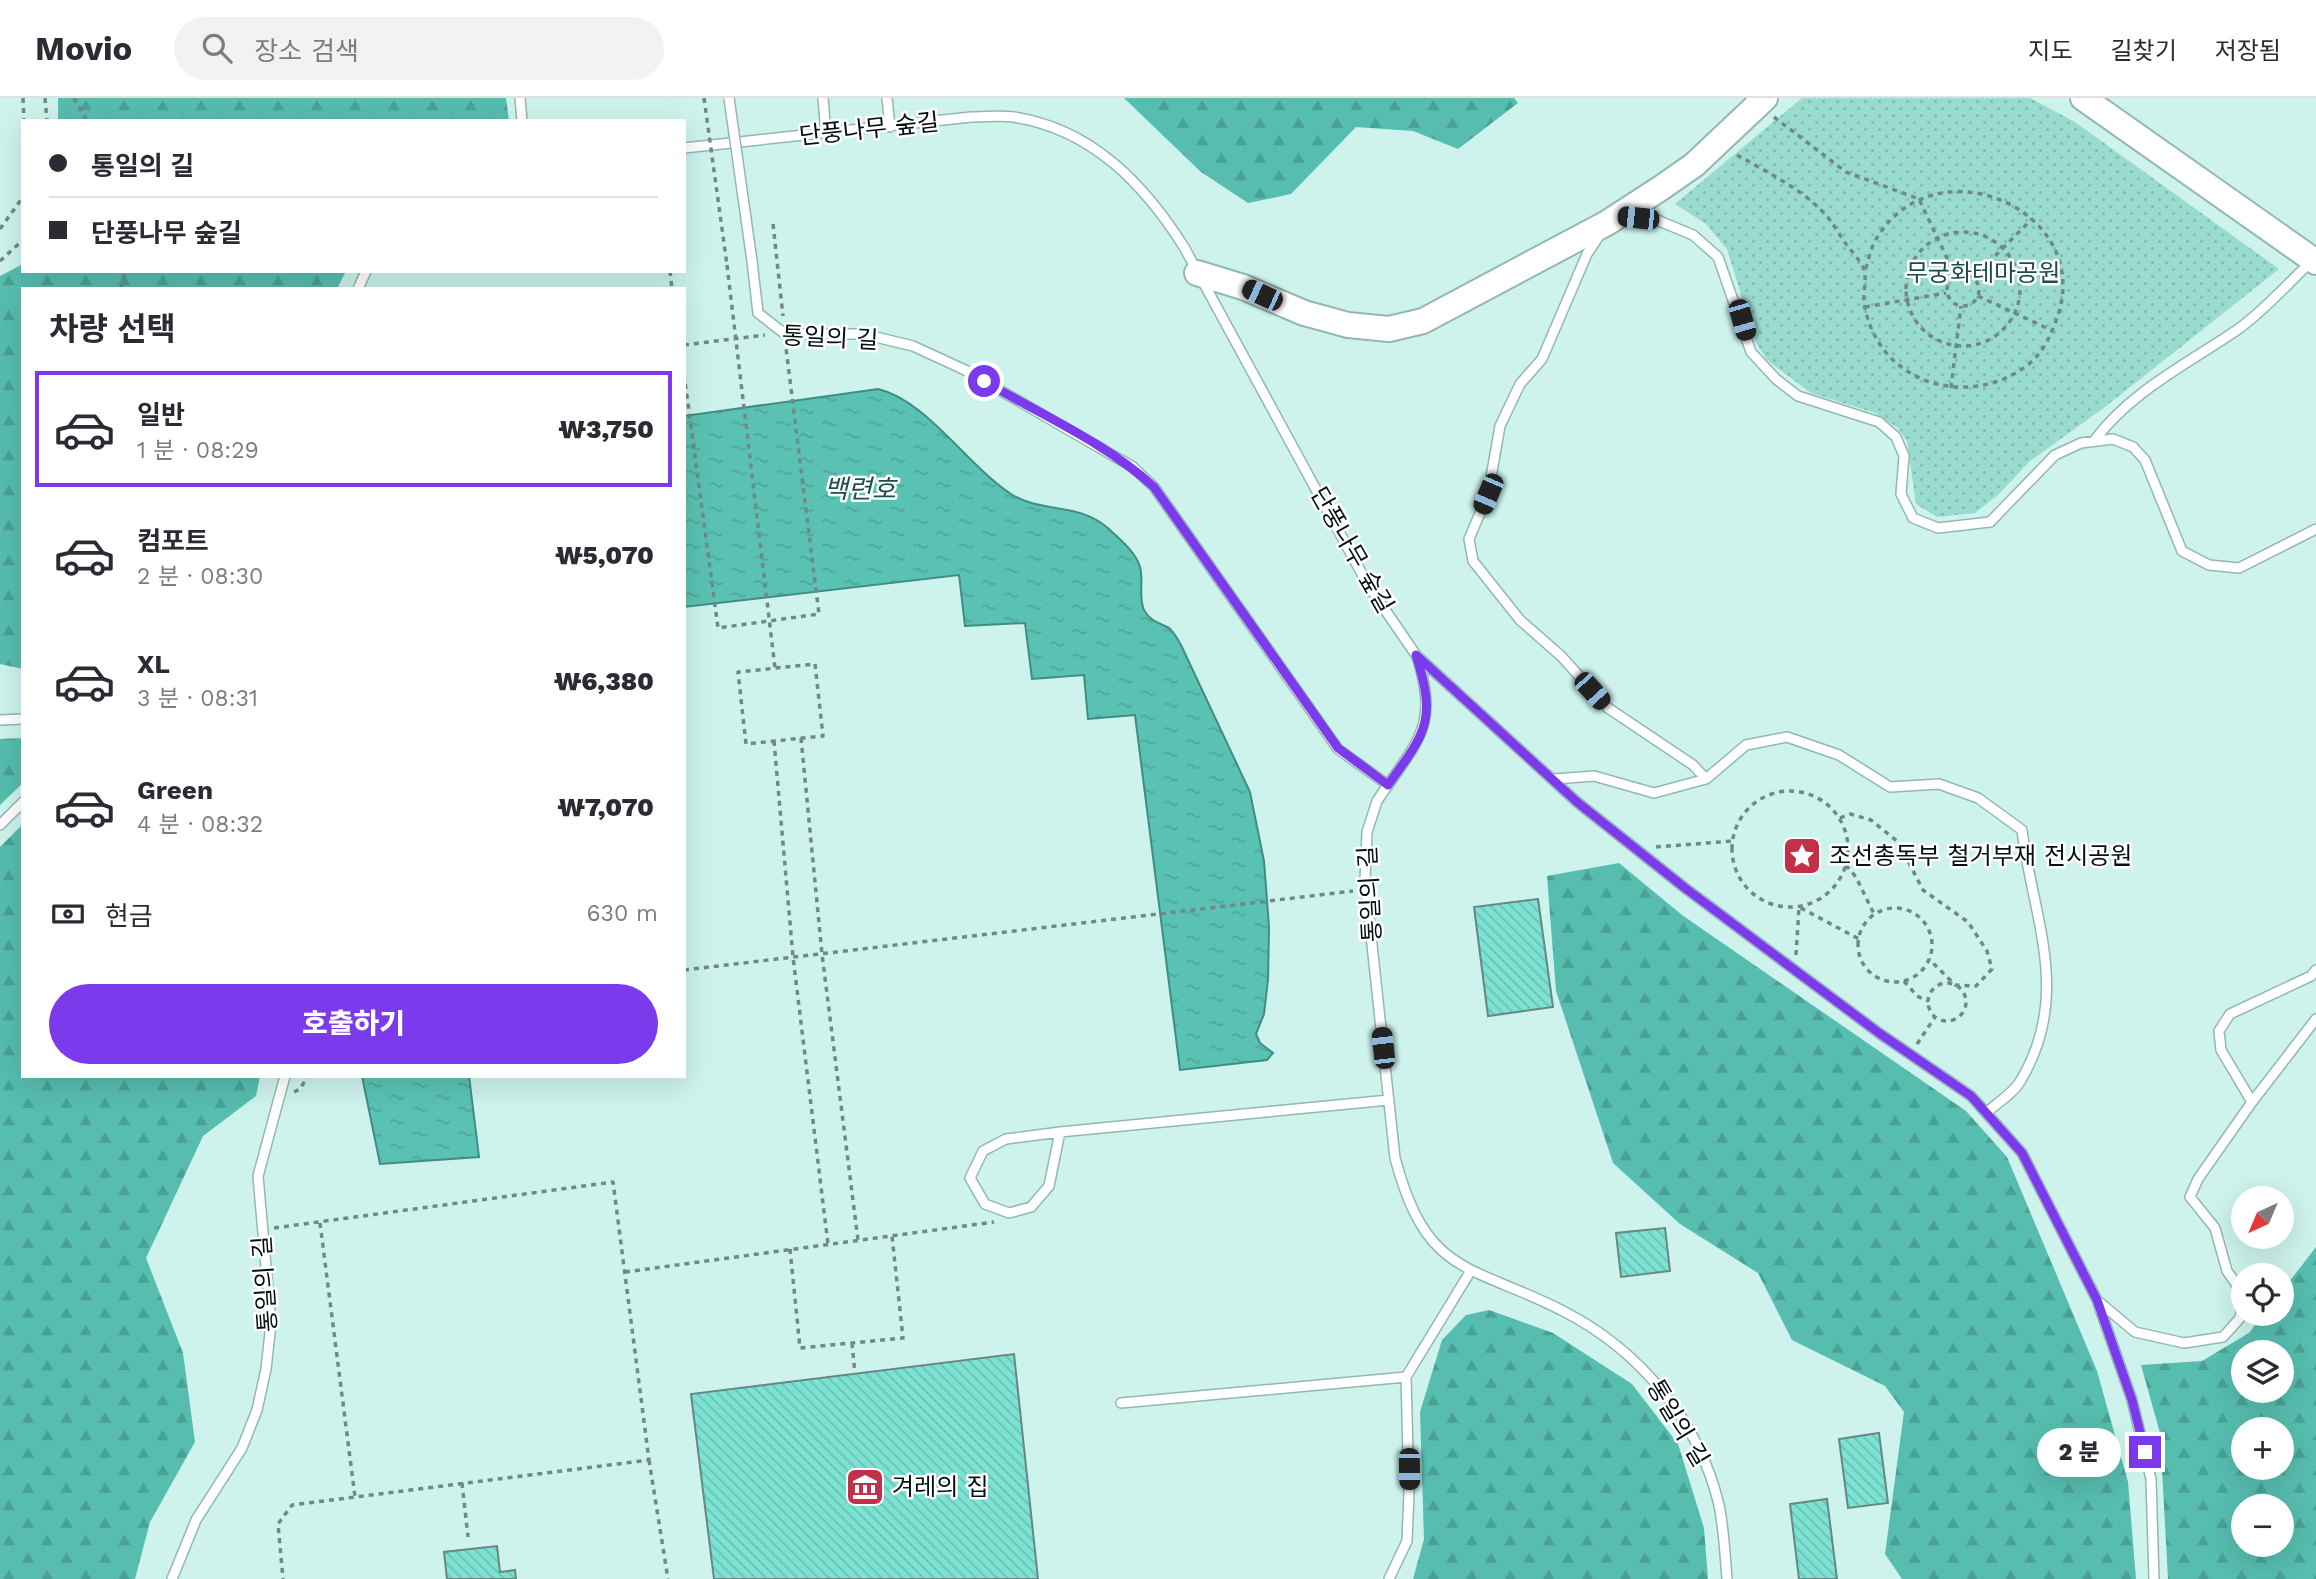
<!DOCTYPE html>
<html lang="ko">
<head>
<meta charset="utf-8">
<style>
  body { margin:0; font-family:"Work Sans","Noto Sans KR",sans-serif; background:#f2f2f3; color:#2b2b33; height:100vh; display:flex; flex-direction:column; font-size:26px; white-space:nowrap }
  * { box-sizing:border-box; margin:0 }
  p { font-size:23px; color:#7c7c81 }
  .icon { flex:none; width:38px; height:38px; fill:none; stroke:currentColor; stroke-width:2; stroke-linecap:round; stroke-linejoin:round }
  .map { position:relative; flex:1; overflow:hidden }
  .panel { position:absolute; left:21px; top:189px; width:665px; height:791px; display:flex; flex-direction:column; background:#fff; border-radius:0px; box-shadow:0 7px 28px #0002 }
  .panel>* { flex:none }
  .banner { position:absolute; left:21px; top:21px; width:665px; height:154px; border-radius:0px; box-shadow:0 7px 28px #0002; display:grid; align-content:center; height:154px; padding:0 28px; background:#fff }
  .needle { width:46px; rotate:224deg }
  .buttons { position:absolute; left:2231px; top:1088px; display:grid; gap:14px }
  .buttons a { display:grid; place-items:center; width:63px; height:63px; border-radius:50%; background:#fff; box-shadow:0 7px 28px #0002; font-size:35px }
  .end { position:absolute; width:32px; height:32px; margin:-16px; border:9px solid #7c3aed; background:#fff; box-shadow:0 0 0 4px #fff }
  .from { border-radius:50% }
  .bubble { position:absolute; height:49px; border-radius:24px; background:#fff; box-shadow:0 7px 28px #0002; font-size:23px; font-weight:800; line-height:49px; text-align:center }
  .car { position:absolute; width:21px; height:42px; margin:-21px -10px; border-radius:9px; box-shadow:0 0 5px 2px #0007; background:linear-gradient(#222 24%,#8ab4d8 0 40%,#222 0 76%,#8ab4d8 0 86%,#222 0) }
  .banner b { display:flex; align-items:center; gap:24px; height:66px; font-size:26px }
  .banner b+b { border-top:2px solid #e1e1e2 }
  .banner i { width:18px; height:18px; background:#2b2b33 }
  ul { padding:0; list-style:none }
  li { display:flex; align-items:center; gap:21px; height:116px; margin:0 14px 10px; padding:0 14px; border:4px solid transparent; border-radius:0px }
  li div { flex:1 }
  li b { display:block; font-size:26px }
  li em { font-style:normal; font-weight:800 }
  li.active { border-color:#7c3aed }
  li>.icon { width:63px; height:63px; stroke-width:1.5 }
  h2 { padding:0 28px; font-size:32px; line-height:84px }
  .pay { display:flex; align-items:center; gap:18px; height:77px; padding:0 28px; font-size:26px }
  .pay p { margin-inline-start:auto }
  .button { display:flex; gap:14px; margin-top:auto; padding:14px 28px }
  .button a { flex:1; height:80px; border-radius:42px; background:#7c3aed; color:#fff; font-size:28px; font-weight:800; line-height:80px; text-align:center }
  header { display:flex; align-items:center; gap:42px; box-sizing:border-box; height:98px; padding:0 35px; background:#fff; border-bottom:2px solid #e1e1e2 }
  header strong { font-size:33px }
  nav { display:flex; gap:38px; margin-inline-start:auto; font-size:24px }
  .search { width:490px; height:63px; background:#f2f2f3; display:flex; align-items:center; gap:18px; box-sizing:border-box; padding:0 24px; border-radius:38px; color:#7c7c81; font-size:26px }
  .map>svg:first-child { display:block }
</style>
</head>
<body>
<header>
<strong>Movio</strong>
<div class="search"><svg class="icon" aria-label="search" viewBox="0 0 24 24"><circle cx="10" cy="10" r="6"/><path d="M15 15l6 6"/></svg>장소 검색</div>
<nav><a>지도</a><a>길찾기</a><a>저장됨</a></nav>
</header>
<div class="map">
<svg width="2316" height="1481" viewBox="0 0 2316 1481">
  <defs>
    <pattern id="forest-firs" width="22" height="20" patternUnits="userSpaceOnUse" patternTransform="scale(1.75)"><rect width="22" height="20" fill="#56bdaf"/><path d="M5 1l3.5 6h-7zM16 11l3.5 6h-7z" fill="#49a195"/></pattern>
    <pattern id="park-dots" width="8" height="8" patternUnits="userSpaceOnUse" patternTransform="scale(1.75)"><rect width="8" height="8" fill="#9adbd0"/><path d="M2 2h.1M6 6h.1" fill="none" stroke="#83bbb1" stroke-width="1.8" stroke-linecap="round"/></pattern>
    <pattern id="water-ripples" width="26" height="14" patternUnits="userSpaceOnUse" patternTransform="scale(1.75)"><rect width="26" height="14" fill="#5ac2b3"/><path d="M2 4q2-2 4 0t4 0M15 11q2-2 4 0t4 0" fill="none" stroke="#4da699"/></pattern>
    <pattern id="building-back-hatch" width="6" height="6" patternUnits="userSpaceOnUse" patternTransform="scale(1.75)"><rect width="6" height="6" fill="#7ce2d3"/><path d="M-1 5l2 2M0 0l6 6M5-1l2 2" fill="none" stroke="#6ac1b4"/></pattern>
  </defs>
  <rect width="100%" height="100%" fill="#cdf3ec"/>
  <path fill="url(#forest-firs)" fill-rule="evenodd" d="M58,0H506L509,23H58Z
    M1124,0H1514L1518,5L1458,51L1413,33L1356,29L1291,96L1248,105L1201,74Z
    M23,166V173H346L337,191H23V571L0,566V178Z
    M23,640V685L0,707V641Z
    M23,726V978H260L256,998L203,1038L146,1160L183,1255L195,1344L150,1424L135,1481H0V749Z
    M1619,765L1682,817L1966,1013L2007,1059L2097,1273L2128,1384L2136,1481H1902L1885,1456L1904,1314L1885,1288L1792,1242L1758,1175L1680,1126L1613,1065L1556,893L1547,778Z
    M2316,1149V1481H2168L2160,1335L2141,1267L2202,1263L2249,1235L2263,1216H2282V1193ZM2244,1255H2282V1293H2244ZM2244,1332H2282V1370H2244ZM2244,1409H2282V1447H2244Z
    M1489,1212L1553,1235L1632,1286L1678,1346L1704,1430L1708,1481H1413L1424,1441L1420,1314L1442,1242L1466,1217Z"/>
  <path fill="url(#park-dots)" d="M1802,0H2030L2075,24L2279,171L2105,309L2029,364L1999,396L1975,415L1937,419L1916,406L1907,343L1898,330L1875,315L1811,295L1767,262L1756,245L1727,151L1706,126L1675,106Z"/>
  <path fill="url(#water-ripples)" stroke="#408d82" stroke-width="2" d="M878,291C926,302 968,368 1011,396C1042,416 1079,403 1110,432C1121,442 1136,455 1140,469C1144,483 1138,499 1144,512C1151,524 1158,524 1169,530C1174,534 1178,542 1181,547L1250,694L1264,763L1269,829L1268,882L1264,916L1256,936L1260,945L1273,955L1267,962L1180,972L1135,617L1088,621L1084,577L1032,581L1025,525L965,528L959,477L684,509V318Z
    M362,978H469L479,1059L380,1066Z"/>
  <path fill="url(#building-back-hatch)" stroke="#658882" stroke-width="2" d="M1538,801L1553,909L1488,918L1474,809Z
    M1665,1130L1670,1173L1621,1179L1616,1135Z
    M1014,1256L1038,1481H714L691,1296Z
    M1879,1335L1888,1405L1848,1410L1839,1341Z
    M1827,1401L1837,1481H1799L1790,1406Z
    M497,1448L500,1474L515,1472L516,1481H447L444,1454Z"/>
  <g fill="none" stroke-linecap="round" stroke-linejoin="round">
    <defs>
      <path id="lane" d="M520,0L522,23
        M823,0L826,36
        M887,0L890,29
        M684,50L971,19C985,19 1001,17 1014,19C1092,31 1144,86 1184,149L1368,487L1416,557L1577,704L1685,790L1879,935L1971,998L2022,1055L2097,1202L2132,1302L2151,1381L2154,1481
        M1628,119L1657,122L1693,137L1718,159L1751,254L1776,281L1798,298L1879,324L1896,339L1904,358L1901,396L1913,420L1938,430L1990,424L2055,357L2081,345L2113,341L2133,349L2145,362L2182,453L2209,467L2239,470L2316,431
        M1599,138L1587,156L1542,261L1520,286L1500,328L1488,396L1469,441L1473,463L1520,522L1561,558L1608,610L1693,667L1706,681
        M752,163L758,215L785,236H863L913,248L965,272L1133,369L1154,389L1338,651L1388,687L1377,703L1367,734L1365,782L1395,1060C1427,1180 1470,1165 1565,1214C1640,1253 1699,1323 1719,1407C1724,1432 1725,1456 1727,1481
        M358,191L366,173
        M2094,343C2130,294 2187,266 2237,232C2264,213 2288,185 2312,163
        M0,622L23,621
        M1554,681L1594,678L1654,695L1706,681L1746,647L1787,639L1839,657L1890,689L1939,686L1978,700L2022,732C2033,821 2072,896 2021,982C2014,995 1997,1005 1986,1015
        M1388,687C1424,636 1436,622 1417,558
        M0,727L23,704
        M2252,1004L2316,921
        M1060,1034L1049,1088L1031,1109L1009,1115L985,1106L970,1080L983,1053L1006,1041L1060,1034L1389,1002
        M2244,1197L2227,1173L2215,1130L2190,1099L2198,1081L2252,1004L2221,952L2219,933L2230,916L2311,878L2316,872
        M2098,1203L2135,1234L2184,1245L2223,1239L2240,1220L2244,1198
        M1121,1305L1406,1279
        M172,1481L196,1422L242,1350L257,1312L266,1271L271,1226L258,1078L285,978
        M1389,1481L1407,1443L1409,1395L1406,1279L1470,1174"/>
      <path id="secondary" d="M2083,0L2316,164
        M1197,175L1243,189L1304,215L1348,227L1389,231L1423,223L1607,125L1661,90L1694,67L1765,0"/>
    </defs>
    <use href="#lane" stroke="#93b7b1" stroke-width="12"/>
    <use href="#secondary" stroke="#93b7b1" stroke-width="28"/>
    <path stroke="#6f8a85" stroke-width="3.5" stroke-dasharray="5 5" stroke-linecap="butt" d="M23,0L24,23
      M45,0L47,23
      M74,0L87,23
      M1774,19L1846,74L1919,101L1955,177
      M1737,57C1765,73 1798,89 1821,112C1831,121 1838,135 1846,146C1852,154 1861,163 1864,172C1867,181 1863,194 1864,204C1865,213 1869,226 1873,234C1901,294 1981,306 2030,265C2044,253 2051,237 2057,220C2096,112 1933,41 1875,143C1870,152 1868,164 1865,173
      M773,126L783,218
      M0,131L23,99
      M1906 191a57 57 0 1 1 114 0a57 57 0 1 1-114 0Z
      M0,163L23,142
      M727,167L775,570
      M670,173L672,191
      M1947 192a16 16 0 1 1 32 0a16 16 0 1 1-32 0Z
      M1974,179L2032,121
      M121,191L125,173
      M1978,198L2053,233
      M1865,209L1946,195
      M684,247L765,237
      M684,276L718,530L819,516L786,250
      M1951,290L1961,208
      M815,566L823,638L746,646L738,574Z
      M801,640L822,856L858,1142
      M774,643L793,859L828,1146
      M1732 751a58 58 0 1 1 116 0a58 58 0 1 1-116 0Z
      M1840,720L1850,716L1871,722L1898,744L1923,792L1968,824L1987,853L1992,871L1976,888L1955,887L1929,861
      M1656,749L1733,743
      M1846,767L1856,779L1874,816
      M1858 847a37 37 0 1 1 74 0a37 37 0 1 1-74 0Z
      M1796,857L1799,809L1859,841
      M684,872L1353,793
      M1904,883L1917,898L1928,903
      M1928 904a19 19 0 1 1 38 0a19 19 0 1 1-38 0Z
      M1917,946L1935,919
      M294,994L300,991L308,978
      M320,1125L355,1399
      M274,1130L613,1084L649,1362L292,1407L278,1426L283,1481
      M790,1151L800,1250L903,1240L892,1138
      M625,1174L994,1124
      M852,1245L855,1276
      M649,1362L668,1481
      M462,1385L468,1439"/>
    <use href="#lane" stroke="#fff" stroke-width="9"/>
    <use href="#secondary" stroke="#fff" stroke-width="24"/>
    <defs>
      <path id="lane-bridge" d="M729,0L752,163"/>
    </defs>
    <use href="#lane-bridge" stroke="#93b7b1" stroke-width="12" stroke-linecap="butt"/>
    <path stroke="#6f8a85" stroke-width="3.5" stroke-dasharray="5 5" stroke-linecap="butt" d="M704,0L727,167"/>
    <use href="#lane-bridge" stroke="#fff" stroke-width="9"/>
  </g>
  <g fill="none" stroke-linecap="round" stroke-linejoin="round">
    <path stroke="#7c3aed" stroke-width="9" d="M984,283C1041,317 1105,344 1154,389L1338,650L1388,687C1426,634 1437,623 1416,557L1577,704L1685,790L1879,935L1971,998L2022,1055L2097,1202L2132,1302L2145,1354"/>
  </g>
  <defs>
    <symbol id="sight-square" viewBox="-11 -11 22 22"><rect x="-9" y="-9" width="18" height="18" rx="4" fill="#c23149" stroke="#fff"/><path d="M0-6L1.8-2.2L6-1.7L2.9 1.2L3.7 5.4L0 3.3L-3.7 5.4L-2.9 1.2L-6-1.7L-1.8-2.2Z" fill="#fff"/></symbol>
    <symbol id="museum-square" viewBox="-11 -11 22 22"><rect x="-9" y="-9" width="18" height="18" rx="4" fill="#c23149" stroke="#fff"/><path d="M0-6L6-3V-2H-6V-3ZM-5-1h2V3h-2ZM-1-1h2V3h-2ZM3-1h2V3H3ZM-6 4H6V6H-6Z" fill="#fff"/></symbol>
  </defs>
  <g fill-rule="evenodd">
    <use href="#sight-square" x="1780" y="736" width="44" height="44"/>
    <use href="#museum-square" x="843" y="1367" width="44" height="44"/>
  </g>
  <g text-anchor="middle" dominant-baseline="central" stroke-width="5" stroke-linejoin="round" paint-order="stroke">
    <g font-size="24" fill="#04110f" stroke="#fff">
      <text transform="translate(869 31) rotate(-6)">단풍나무 숲길</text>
      <text transform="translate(830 240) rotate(3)">통일의 길</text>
      <text transform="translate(1352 452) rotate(60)">단풍나무 숲길</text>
      <text transform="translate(1370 796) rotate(-93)">통일의 길</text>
      <text transform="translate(265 1186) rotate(-94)">통일의 길</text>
      <text transform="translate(1678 1325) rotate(59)">통일의 길</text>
    </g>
    <g font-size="24" fill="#1d4b45" stroke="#fff">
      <text x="1983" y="175">무궁화테마공원</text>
    </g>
    <g font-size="24" fill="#04110f" stroke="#fff" text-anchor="start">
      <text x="1829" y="758">조선총독부 철거부재 전시공원</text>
      <text x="892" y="1389">겨레의 집</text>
    </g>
    <g font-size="26" font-style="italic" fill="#214f48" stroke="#fff">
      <text x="860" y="391">백련호</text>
    </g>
  </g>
</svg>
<div class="buttons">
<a><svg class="needle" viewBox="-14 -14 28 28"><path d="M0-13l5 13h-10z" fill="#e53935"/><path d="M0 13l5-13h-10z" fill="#7c7c81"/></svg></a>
<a><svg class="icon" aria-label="locate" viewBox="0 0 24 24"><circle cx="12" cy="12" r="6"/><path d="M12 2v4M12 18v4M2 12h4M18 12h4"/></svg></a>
<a><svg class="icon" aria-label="layers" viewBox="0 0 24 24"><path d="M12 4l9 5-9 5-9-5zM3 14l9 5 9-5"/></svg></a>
<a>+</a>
<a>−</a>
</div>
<i class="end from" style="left:984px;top:283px"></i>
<i class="end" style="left:2145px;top:1354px"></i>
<div class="bubble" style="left:2037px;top:1330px;width:84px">2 분</div>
<i class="car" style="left:1638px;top:120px;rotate:276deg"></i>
<i class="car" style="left:1262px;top:197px;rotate:295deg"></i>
<i class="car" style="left:1742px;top:222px;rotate:164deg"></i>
<i class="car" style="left:1488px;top:396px;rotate:203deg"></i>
<i class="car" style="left:1592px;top:593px;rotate:138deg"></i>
<i class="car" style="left:1383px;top:950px;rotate:354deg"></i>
<i class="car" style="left:1409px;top:1371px;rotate:179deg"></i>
<div class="banner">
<b><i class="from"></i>통일의 길</b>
<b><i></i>단풍나무 숲길</b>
</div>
<section class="panel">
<h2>차량 선택</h2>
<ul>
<li class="active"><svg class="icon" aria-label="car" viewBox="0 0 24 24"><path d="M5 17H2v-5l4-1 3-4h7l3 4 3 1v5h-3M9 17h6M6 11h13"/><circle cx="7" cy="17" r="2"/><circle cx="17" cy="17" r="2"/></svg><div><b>일반</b><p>1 분 · 08:29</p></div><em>₩3,750</em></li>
<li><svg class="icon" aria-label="car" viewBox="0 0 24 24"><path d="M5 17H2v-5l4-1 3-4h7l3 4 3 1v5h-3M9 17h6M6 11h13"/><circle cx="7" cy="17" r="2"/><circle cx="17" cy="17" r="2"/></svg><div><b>컴포트</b><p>2 분 · 08:30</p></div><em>₩5,070</em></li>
<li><svg class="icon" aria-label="car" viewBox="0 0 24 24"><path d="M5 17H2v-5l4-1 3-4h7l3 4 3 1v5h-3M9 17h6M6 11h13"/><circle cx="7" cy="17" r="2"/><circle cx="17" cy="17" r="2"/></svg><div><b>XL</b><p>3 분 · 08:31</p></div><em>₩6,380</em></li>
<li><svg class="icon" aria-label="car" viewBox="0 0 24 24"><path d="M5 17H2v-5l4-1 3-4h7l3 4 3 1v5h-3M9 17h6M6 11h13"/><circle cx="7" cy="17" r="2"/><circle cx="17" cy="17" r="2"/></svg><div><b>Green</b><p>4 분 · 08:32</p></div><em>₩7,070</em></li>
</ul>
<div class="pay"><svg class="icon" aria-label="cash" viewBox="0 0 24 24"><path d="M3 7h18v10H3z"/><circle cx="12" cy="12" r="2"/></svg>현금<p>630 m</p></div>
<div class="button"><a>호출하기</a></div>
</section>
</div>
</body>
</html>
